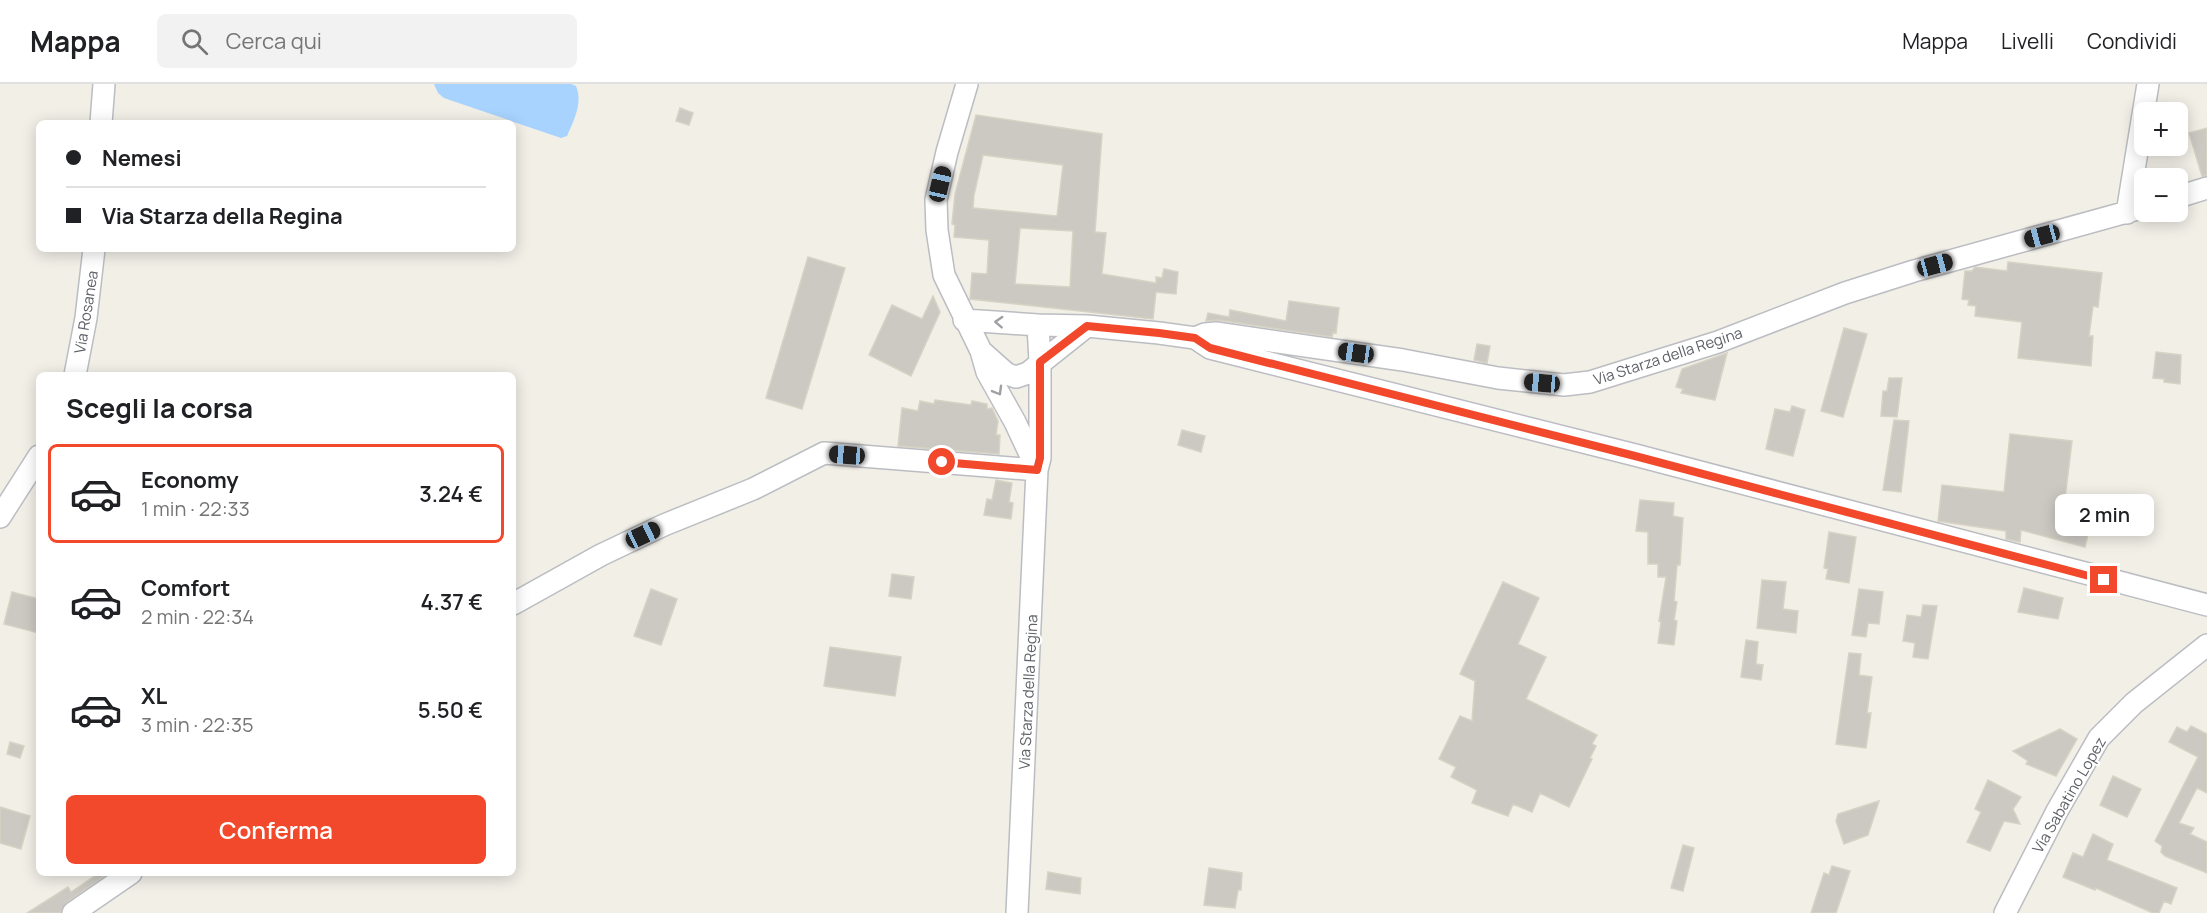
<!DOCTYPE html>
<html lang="it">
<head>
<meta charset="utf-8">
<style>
  body { margin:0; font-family:Manrope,sans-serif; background:#f2f2f2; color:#202124; height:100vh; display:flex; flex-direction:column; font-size:22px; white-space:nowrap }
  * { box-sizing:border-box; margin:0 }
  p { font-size:20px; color:#757577 }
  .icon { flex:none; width:33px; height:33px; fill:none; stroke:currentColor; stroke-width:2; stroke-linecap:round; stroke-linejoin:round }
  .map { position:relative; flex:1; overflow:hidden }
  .panel { position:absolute; left:36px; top:288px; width:480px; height:504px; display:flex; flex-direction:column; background:#fff; border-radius:9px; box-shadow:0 3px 15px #0003 }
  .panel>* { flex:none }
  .top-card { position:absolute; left:36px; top:36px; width:480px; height:132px; border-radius:9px; box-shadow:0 3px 15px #0003; display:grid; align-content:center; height:132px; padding:0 30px; background:#fff }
  .fabs { position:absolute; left:2134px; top:18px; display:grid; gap:12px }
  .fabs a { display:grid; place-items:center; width:54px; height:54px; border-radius:9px; background:#fff; box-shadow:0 3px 15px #0003; font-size:30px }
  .end { position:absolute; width:27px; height:27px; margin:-14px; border:8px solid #f2482b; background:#fff; box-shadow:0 0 0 3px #fff }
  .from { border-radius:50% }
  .bubble { position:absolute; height:42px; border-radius:9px; background:#fff; box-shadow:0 3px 15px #0003; font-size:20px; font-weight:600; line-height:42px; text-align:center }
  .car { position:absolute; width:18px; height:36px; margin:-18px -9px; border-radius:8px; box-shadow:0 0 4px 2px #0007; background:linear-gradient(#222 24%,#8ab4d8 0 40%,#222 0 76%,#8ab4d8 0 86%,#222 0) }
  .top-card b { display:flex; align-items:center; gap:21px; height:57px; font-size:22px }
  .top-card b+b { border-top:2px solid #e0e0e0 }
  .top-card i { width:15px; height:15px; background:#202124 }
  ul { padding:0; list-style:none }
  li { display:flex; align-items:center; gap:18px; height:99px; margin:0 12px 9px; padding:0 18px; border:3px solid transparent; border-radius:9px }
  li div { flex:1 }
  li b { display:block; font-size:22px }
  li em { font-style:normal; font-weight:600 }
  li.on { border-color:#f2482b }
  li>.icon { width:54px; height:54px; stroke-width:1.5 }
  h2 { padding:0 30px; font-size:27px; line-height:72px }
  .button { display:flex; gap:12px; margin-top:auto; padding:12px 30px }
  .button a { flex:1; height:69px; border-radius:9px; background:#f2482b; color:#fff; font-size:24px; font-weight:600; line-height:69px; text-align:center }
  header { display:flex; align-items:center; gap:36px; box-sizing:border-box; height:84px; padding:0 30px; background:#fff; border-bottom:2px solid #e0e0e0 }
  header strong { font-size:28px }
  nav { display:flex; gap:33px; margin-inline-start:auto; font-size:21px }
  .search { width:420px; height:54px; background:#f2f2f2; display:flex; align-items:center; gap:15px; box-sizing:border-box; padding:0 21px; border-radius:9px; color:#757577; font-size:22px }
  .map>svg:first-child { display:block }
</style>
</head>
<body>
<header>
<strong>Mappa</strong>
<div class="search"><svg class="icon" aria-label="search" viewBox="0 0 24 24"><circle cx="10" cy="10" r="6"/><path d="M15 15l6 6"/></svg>Cerca qui</div>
<nav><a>Mappa</a><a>Livelli</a><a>Condividi</a></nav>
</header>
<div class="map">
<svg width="2207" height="829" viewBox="0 0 2207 829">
  <rect width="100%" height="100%" fill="#f1efe6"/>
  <path fill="#a8d3ff" d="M434,0H571L576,2C583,19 574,36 567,52L561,54L444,14L438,9Z"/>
  <path fill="#ccc9c3" stroke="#d6d2c4" stroke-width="1.5" fill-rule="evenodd" d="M680,24L693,29L689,41L676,37Z
    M976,31L1102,50L1095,148L1106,149L1102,190L1156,199V193L1162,194L1164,185L1178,188L1176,210L1156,208L1153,235L970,215L972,189L987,190L989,156L954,153L955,141L952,140L955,110ZM983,71L1063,81L1057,132L973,124L974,111ZM1020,144L1073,147L1070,203L1015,200Z
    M2207,44V92H2202L2189,49Z
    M808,173L845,184L802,325L766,314Z
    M2008,178L2102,189L2098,223L2093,222L2089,252H2093L2091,282L2018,274L2022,238L1975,232L1976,222L1968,221L1969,216L1962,215L1965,187H1972L1975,183L2007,187Z
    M933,212L940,228L911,292L869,271L892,221L922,235Z
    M1289,217L1339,224L1336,249L1333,248L1332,253L1218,236L1206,237L1208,229L1229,233L1230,226L1286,237Z
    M1844,244L1867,250L1843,333L1821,327Z
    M1477,260L1490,262L1487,279L1474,276Z
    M2156,268L2181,271L2180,300L2164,298V295L2153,294Z
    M1727,269L1715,316L1681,309L1683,305L1676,303L1682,285Z
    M1889,294H1902L1897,333L1881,332L1883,307H1887Z
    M935,316L971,321L972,317L987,320V325L992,324L998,337L996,351H1000L999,370L898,362L902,324L918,327L920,317L934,320Z
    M1792,322L1805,326L1793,372L1766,365L1775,325L1790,328Z
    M1894,336L1909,337L1901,408L1883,406Z
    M1182,346L1205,352L1201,368L1178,361Z
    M2010,350L2072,357L2064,423L2080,427V429L2092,433L2085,463L2021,446L2020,458L2006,455V447L1938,437L1942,401L2004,408Z
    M996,396L1012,399L1009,418L1013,419L1011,435L984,431L987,415L992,416Z
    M1640,416L1674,419L1673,432L1683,434L1680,481H1677L1674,517L1677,518L1674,536L1677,537L1674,561L1658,559L1661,538L1659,537L1666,493H1658V480H1648V448L1636,447Z
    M1829,448L1856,453L1849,499L1826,495L1828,485L1824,484Z
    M892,490L914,493L911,515L889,512Z
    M1762,496L1786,498L1783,525L1798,527L1796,549L1757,544Z
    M1503,498L1539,514L1518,560L1546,573L1526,615L1597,651L1592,660L1596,662L1590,674L1592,675L1569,723L1540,709L1532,728L1513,720L1508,732L1472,719L1477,706L1451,693L1456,683L1439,675L1460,632L1472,637L1475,597L1460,590Z
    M2024,504L2063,514L2058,535L2018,528Z
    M651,505L677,515L661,561L634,552Z
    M1859,505L1883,508L1879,540L1868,539L1866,553L1852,551Z
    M12,508L39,515V549L4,540Z
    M1923,521L1937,522L1928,575L1913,573L1915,559L1903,557L1907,531L1921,533Z
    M1746,556L1758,558L1756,580L1763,581L1761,596L1741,593Z
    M830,563L901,573L895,612L824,602Z
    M1849,569L1861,570L1859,591L1872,593L1867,629H1871L1866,664L1836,660Z
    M2191,642L2207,650V709L2197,704L2179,739L2194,744L2190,750L2207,758V789L2165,772L2161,768L2162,762L2155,757L2198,673L2169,658L2177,643L2187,648Z
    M2060,645L2077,655L2056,692L2026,680L2028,677L2013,667Z
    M10,658L24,662L20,674L7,670Z
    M2113,692L2141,705L2127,733L2100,721Z
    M1988,696L2021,713L2013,725L2020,740L2004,737L1990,767L1967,758L1981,728L1975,725Z
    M1879,717L1868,751L1844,760L1836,737L1838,730Z
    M0,723L30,732L21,765L0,759Z
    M2093,750L2113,760L2107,776L2177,804L2171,820L2164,817L2159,829H2153L2096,804L2095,806L2063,793L2073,769L2083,773Z
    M1683,761L1694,764L1683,807L1671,804Z
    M1832,782L1850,787L1836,829H1811L1824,789L1829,791Z
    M1209,784L1242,789L1241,806H1238L1235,824L1204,821Z
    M1048,788L1081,794L1080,810L1046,805Z
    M99,789H109L66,819L60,829H27L68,803L71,808Z"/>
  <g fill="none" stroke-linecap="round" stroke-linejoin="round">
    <defs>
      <path id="minor" d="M967,0L947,68L936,116L937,146L944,191L981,267L987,288L1015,338L1037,385
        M101,39L104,0
        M2178,113L2207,104
        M2127,129L2148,0
        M964,236L1038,241L1040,278V374L1037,386L1017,829
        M1038,241L1087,242L1159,249L1195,254L1210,264L1635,371L2207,521
        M1195,254L1205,250L1216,249L1403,276L1498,294L1564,301L1590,298L1718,258L1845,209L1914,187L2145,123
        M981,267L1007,290L1016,293L1028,289L1087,242
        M75,291L86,234L94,165
        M0,433L39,372
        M513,520L601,471L664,441L753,405L824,369L1037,386
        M73,829L131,789
        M2005,829L2057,727L2099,654L2134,619L2207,561"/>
    </defs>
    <use href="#minor" stroke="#bbbdc2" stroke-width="24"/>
    <use href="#minor" stroke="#fff" stroke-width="21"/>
  </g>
  <defs><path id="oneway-chevron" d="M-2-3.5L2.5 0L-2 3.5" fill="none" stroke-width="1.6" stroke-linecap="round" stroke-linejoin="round" transform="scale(1.5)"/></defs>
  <g stroke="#9ea0a4">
    <use href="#oneway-chevron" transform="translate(999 238) rotate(-177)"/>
    <use href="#oneway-chevron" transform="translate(998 307) rotate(60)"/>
  </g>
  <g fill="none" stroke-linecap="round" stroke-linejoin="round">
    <path stroke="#f2482b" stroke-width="8" d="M942,378L1037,386L1040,374V278L1087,242L1159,249L1195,254L1210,264L1635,372L2104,496"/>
  </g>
  <g text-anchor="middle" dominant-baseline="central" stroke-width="4.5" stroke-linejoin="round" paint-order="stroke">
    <g font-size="15" fill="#5e6167" stroke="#fff">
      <text transform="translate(86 228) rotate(-81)">Via Rosanea</text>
      <text transform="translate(1668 272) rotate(-18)">Via Starza della Regina</text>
      <text transform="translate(1028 608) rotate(-87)">Via Starza della Regina</text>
      <text transform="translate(2069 711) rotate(-60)">Via Sabatino Lopez</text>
    </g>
  </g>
</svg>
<div class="fabs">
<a>+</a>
<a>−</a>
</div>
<i class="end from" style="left:942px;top:378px"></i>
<i class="end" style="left:2104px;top:496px"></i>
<div class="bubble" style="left:2055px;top:410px;width:99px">2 min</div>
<i class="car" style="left:940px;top:100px;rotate:13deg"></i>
<i class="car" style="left:2042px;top:152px;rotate:255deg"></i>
<i class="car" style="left:1935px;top:181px;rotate:75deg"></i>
<i class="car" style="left:1356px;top:269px;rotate:278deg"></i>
<i class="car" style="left:1542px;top:299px;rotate:275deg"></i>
<i class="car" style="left:847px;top:371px;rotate:274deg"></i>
<i class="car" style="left:643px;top:451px;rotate:65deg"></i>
<div class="top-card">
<b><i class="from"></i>Nemesi</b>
<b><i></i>Via Starza della Regina</b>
</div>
<section class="panel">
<h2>Scegli la corsa</h2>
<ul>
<li class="on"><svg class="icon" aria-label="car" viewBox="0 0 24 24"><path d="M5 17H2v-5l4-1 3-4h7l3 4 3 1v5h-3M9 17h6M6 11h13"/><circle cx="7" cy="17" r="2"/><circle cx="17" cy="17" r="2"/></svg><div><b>Economy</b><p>1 min · 22:33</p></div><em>3.24 €</em></li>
<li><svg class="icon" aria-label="car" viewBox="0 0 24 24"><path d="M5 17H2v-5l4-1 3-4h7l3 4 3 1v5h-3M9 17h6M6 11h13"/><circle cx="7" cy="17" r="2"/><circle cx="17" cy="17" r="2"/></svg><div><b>Comfort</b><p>2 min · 22:34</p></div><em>4.37 €</em></li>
<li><svg class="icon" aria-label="car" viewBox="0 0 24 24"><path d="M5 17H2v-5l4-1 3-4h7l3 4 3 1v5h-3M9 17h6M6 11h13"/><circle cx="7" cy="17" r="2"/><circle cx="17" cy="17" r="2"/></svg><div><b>XL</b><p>3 min · 22:35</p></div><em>5.50 €</em></li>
</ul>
<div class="button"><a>Conferma</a></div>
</section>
</div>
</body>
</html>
